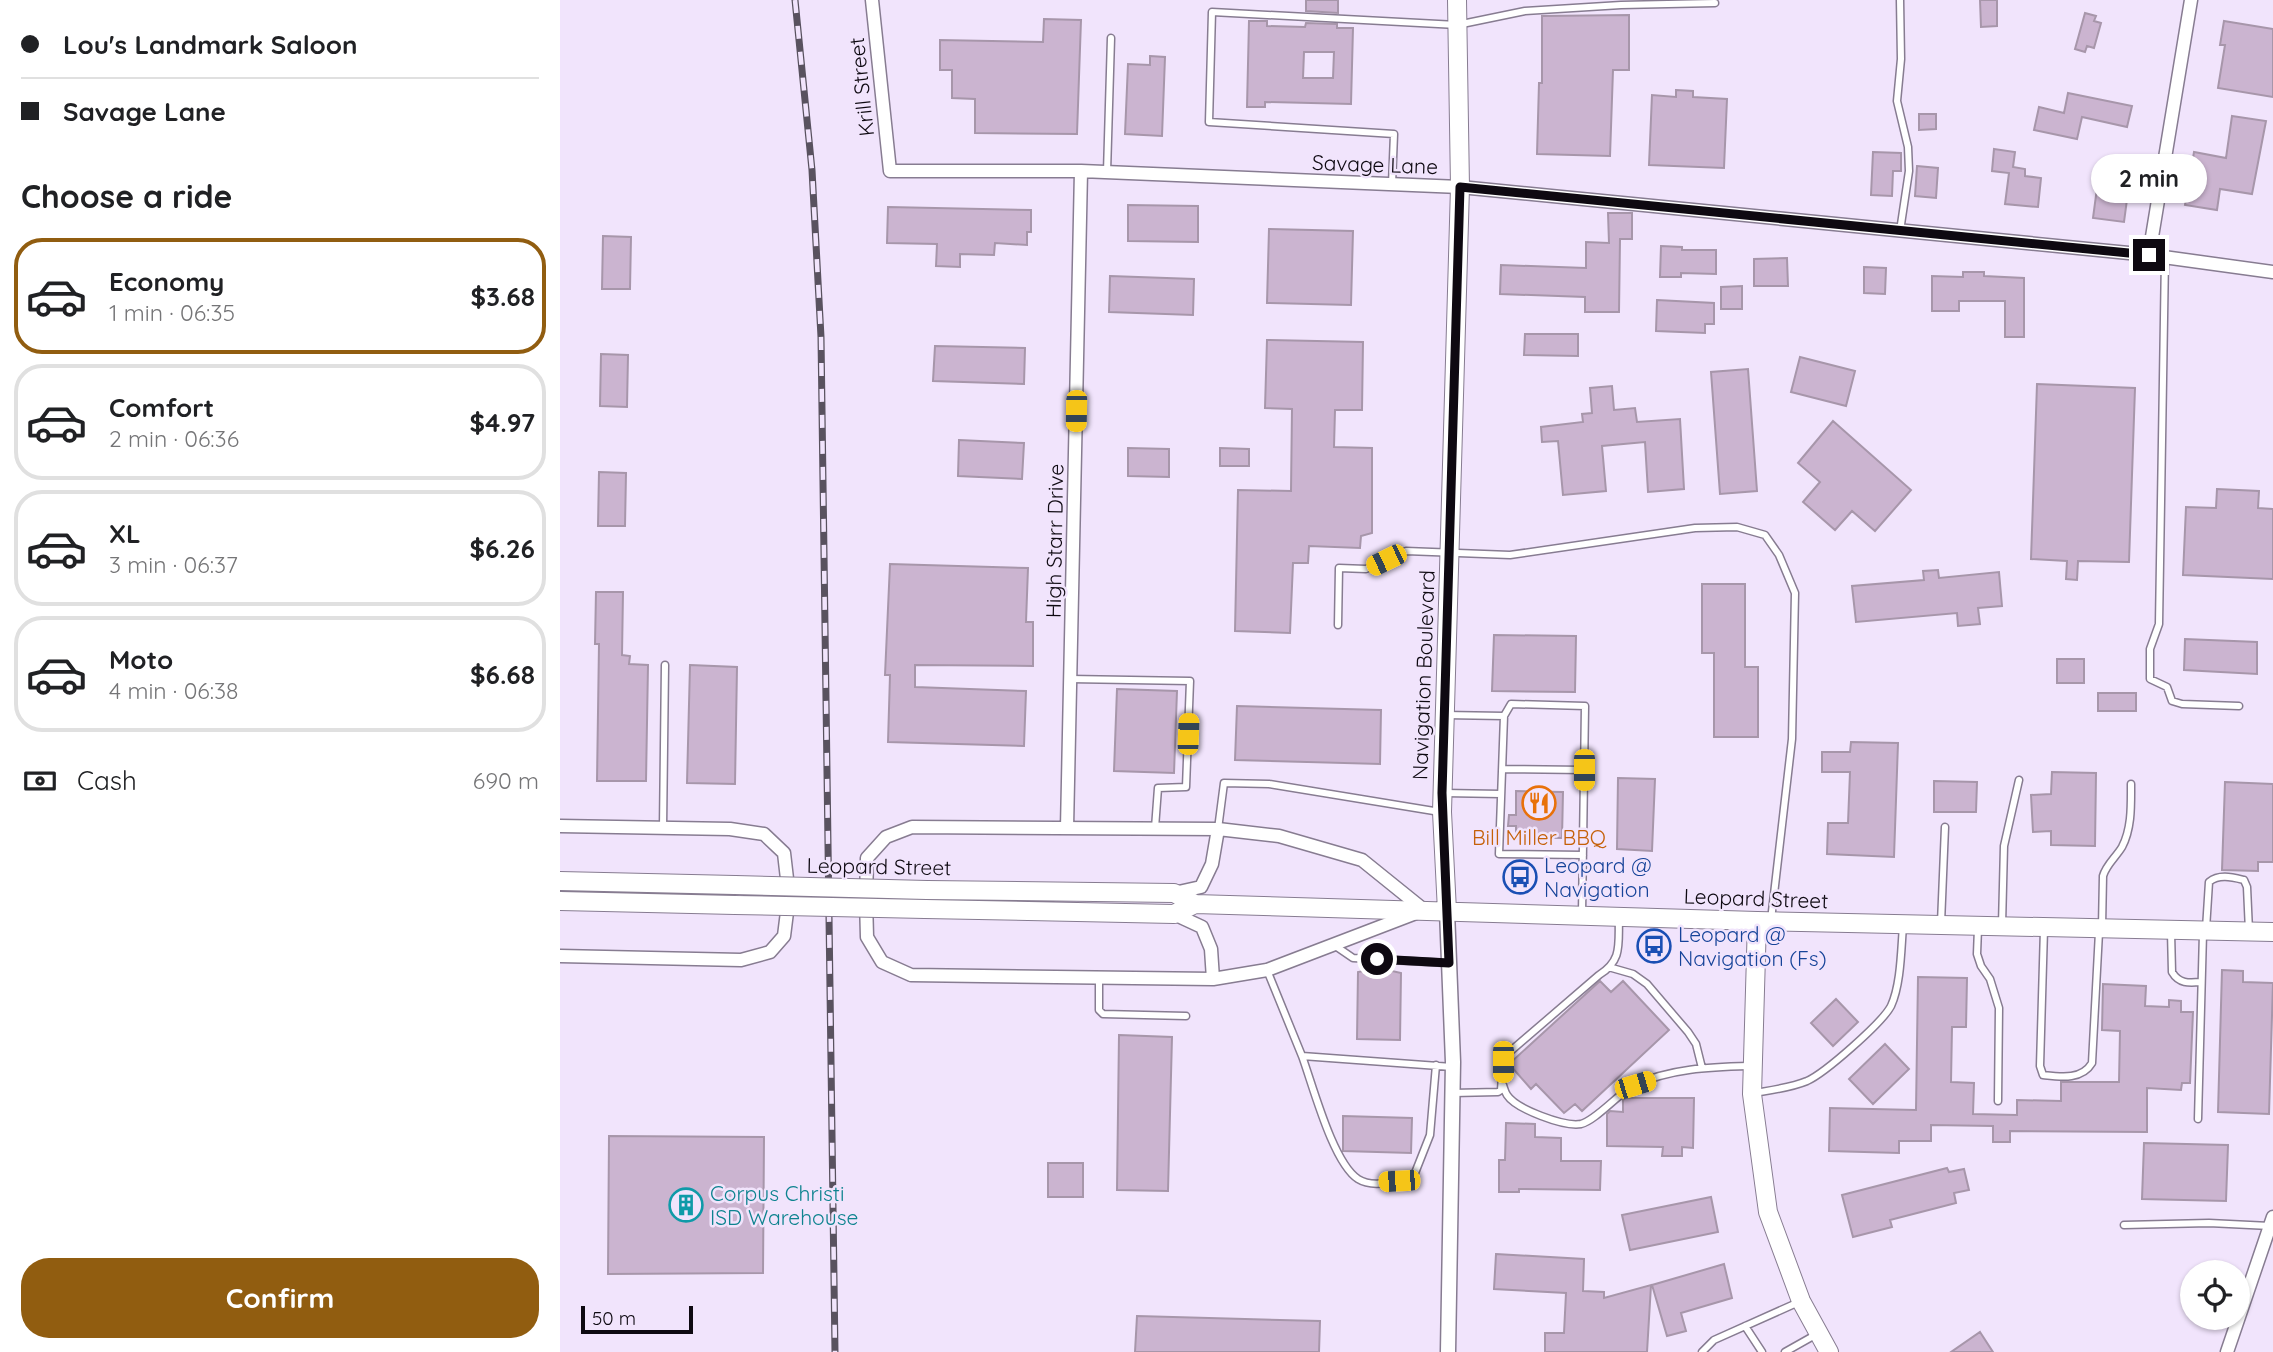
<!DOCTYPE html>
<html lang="en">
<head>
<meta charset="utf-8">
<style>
  body { margin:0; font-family:Quicksand,sans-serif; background:#f6f6f6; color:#202124; height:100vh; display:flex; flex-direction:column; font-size:26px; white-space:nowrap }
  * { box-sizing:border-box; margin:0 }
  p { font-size:23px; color:#757577 }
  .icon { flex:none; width:38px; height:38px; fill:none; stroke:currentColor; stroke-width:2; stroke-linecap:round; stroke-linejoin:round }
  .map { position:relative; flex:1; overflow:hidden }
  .panel { display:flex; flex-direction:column; background:#fff; width:560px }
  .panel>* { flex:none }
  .hud { display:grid; align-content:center; height:154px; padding:0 21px; background:#fff }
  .tools { position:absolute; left:1620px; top:1260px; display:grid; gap:14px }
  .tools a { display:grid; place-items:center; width:70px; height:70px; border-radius:50%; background:#fff; box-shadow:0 2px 5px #0004; font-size:35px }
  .scale { position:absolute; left:21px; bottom:18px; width:112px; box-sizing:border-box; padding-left:7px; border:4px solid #0e0911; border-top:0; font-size:19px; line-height:24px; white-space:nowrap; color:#0e0911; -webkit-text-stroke:5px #f1e4fc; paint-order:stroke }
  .end { position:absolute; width:32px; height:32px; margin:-16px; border:9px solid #0e0911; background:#fff; box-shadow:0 0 0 4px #fff }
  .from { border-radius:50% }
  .bubble { position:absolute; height:49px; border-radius:24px; background:#fff; box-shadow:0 2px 5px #0004; font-size:23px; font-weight:800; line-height:49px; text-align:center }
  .car { position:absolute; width:21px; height:42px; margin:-21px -10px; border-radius:9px; box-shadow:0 0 5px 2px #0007; background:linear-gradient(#f5c518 24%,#345 0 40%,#f5c518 0 76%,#345 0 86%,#f5c518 0) }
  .hud b { display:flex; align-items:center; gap:24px; height:66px; font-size:26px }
  .hud b+b { border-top:2px solid #e0e0e0 }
  .hud i { width:18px; height:18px; background:#202124 }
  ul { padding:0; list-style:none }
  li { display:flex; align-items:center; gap:21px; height:116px; margin:0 14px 10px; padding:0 7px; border:4px solid #e0e0e0; border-radius:28px }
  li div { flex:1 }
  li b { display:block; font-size:26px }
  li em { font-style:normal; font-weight:800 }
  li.selected { border-color:#915d10 }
  li>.icon { width:63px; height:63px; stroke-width:1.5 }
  h2 { padding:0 21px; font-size:32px; line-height:84px }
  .pay { display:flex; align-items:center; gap:18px; height:77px; padding:0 21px; font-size:26px }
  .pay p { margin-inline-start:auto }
  .action { display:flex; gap:14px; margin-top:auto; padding:14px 21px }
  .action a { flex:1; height:80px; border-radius:28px; background:#915d10; color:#fff; font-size:28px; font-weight:800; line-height:80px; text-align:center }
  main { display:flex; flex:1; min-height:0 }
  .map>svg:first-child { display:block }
</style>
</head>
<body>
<main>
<section class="panel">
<div class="hud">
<b><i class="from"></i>Lou's Landmark Saloon</b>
<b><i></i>Savage Lane</b>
</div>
<h2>Choose a ride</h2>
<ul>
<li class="selected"><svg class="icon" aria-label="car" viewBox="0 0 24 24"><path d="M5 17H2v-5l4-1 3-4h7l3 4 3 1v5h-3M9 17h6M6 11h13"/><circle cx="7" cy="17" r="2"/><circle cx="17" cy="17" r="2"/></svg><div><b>Economy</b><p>1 min · 06:35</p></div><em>$3.68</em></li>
<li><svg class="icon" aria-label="car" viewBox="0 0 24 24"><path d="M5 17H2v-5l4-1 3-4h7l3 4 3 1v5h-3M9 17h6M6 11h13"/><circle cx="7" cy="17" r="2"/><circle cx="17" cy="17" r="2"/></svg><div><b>Comfort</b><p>2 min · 06:36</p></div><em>$4.97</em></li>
<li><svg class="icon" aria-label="car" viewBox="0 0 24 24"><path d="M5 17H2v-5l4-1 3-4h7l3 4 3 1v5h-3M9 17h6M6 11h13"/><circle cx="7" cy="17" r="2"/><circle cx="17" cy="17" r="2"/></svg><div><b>XL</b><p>3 min · 06:37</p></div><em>$6.26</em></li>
<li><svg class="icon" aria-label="car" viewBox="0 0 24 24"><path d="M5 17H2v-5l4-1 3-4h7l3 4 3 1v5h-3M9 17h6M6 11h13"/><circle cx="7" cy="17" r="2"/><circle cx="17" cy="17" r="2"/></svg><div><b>Moto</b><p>4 min · 06:38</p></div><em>$6.68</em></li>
</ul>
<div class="pay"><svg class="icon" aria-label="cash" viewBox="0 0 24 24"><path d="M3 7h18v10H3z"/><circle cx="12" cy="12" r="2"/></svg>Cash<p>690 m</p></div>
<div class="action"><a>Confirm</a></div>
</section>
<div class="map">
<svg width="1713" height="1352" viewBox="0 0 1713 1352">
  <rect width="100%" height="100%" fill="#f1e4fc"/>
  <path fill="#cbb4d0" stroke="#a796aa" stroke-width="2" fill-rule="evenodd" d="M746,0H778V13L746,11Z
    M1420,0H1437V26L1421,27Z
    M1525,13L1536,16L1534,21L1541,23L1534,48L1527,46L1525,52L1515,49Z
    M1069,15V70H1053L1050,156L977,154L979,83H982V16Z
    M484,19L521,20L517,134L415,133V99L392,98V70H380V40L483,42Z
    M689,21H707V26L745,27L746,23L777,24V28H793L791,104L705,102V107H687ZM744,52H774L773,78H743Z
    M1664,21L1713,29V97L1658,88L1665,45H1660Z
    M590,56L605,57L602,136L565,134L568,64L590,65Z
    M1116,90L1133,91V97L1167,99L1164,168L1089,165L1092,95L1116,97Z
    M1508,93L1572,106L1567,127L1522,117L1517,139L1474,130L1479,107L1504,113Z
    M1359,114H1376V129L1359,130Z
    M1672,116L1706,121L1692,194L1660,189L1657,210L1625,205L1634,152L1666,158Z
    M1434,149L1455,152L1453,167L1465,169V176L1481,178L1478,207L1445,204L1449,173L1432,171Z
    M1313,152L1341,153V171H1333L1332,196L1311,195Z
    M1357,166L1378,168L1376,198L1355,196Z
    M1537,188L1568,192L1564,222L1533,218Z
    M568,205L638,206V242L568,241Z
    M328,207L471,210V232H467V245L435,243L434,255L400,254V267L376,266L377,244L327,243Z
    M1048,213H1072V239H1060L1059,312H1025V297L940,294L941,265L1026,268V242L1049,243Z
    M709,229L793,231L791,305L707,303Z
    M43,236L71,237L70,289H42Z
    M1101,246L1122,247V250H1156V274L1121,273V277H1100Z
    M1227,258L1228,286H1194V259Z
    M1304,267L1326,268L1325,294L1304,293Z
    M1403,272H1424V276L1464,278V337H1445V301H1399V311H1372V276L1403,277Z
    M550,276L634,279L633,315L549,312Z
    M1182,286V309H1161V287Z
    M1097,300L1154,303V324H1145V333L1096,331Z
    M965,334H1018V356L964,355Z
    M707,340L803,342L802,410H775L774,447L812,448V533L801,536L800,548L749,546L748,563H733L730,633L675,631L678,490L731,491L732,409L705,408Z
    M375,346L465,348L464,384L373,381Z
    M41,354L68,355L67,407L40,406Z
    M1240,357L1295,371L1286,406L1231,392Z
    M1188,369L1197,491L1160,494L1151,372Z
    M1477,384L1575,388L1569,562L1518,561L1517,580L1506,579L1507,561L1471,559Z
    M1052,386L1054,410L1075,408L1077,422L1120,419L1124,489L1088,492L1085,442L1042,446L1046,491L1003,495L998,441L982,442L981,427L1023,422L1022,414L1032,413L1030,388Z
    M1273,421L1351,490L1315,531L1292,511L1275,530L1243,502L1260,482L1238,463Z
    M399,440L464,443L462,479L398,476Z
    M568,448L609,449V477L568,476Z
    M660,448L689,449V466H660Z
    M39,472L66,473L65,526H38Z
    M1657,489L1699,491L1698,508L1713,509V579L1623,575L1626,507L1656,508Z
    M330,564L468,568L466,622H473V666L355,665V687L466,691L464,746L328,742L330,675H325Z
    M1378,570L1379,578L1439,572L1442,606L1418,608L1420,624L1398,626L1397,613L1296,622L1292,586L1364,580L1363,571Z
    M1142,584H1185V667H1198V737H1154V653H1142Z
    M36,592H63L62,655L70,656L69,664L88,665L86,781H37L39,644H35Z
    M934,635L1016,636L1015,692L932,691Z
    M1625,639L1697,642V674L1624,670Z
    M1497,659H1524V683H1497Z
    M130,665L177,667L175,784L127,783Z
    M557,689L617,691L614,773L554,771Z
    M1538,693H1576V711H1538Z
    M677,706L821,710L820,764L675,760Z
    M1291,742L1338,743L1334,857L1267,854L1268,823H1288L1290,772H1262V752H1290Z
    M1492,772L1536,773L1535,846L1491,845V831L1473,832L1471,795L1491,794Z
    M1058,778L1095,779L1092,851L1057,849Z
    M1374,781L1417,782L1416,812H1374Z
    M1665,782L1713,784V862H1698V871L1662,870Z
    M956,791L1003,792L1002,838L956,837V826H948L949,815H956Z
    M819,968L841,973L840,1040L797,1039L798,972Z
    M1662,970L1683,971V982L1713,983L1709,1114L1658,1112Z
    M1358,977L1407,978L1406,1027H1392L1391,1082L1414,1083L1413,1114L1457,1115V1100L1501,1101V1082H1559L1560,1031L1542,1030L1543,984L1586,986L1585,1006L1609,1007V1000L1621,1001V1012H1633L1630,1083H1622L1621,1090L1587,1088V1132L1450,1131V1142H1433V1126L1371,1125V1141H1339V1153L1269,1151L1270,1108L1356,1110Z
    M1040,981L1051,992L1063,981L1109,1030L1022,1111L1015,1104L1004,1113L976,1084L971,1089L949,1064Z
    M1276,999L1298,1022L1273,1046L1251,1023Z
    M559,1035L612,1037L608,1191L557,1190Z
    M1325,1044L1349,1069L1313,1104L1289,1079Z
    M1066,1098H1134L1133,1148L1122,1147V1156H1102L1103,1147L1047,1146V1114L1050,1111L1063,1112V1100Z
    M783,1116L852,1118L851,1153L783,1151Z
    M946,1123L975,1124V1137L1001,1138V1161H1041L1040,1190L959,1189V1192H939V1160H945Z
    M49,1136L204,1137L203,1273L48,1274Z
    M1584,1143L1668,1145L1666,1201L1582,1199Z
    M488,1163H523V1197H488Z
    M1387,1168L1389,1172L1404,1169L1409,1190L1394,1193L1396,1203L1330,1220L1332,1227L1293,1237L1282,1195Z
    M1151,1197L1158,1232L1070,1250L1062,1215Z
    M936,1254L1024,1259L1023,1291L1044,1292V1298L1091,1285L1087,1352H985V1333H1004L1006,1293L934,1289Z
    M1164,1264L1172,1298L1121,1313L1126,1331L1107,1336L1092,1285Z
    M577,1316L760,1321L759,1352H575Z
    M1420,1332L1433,1352H1391Z"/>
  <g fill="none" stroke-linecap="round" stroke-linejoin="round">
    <defs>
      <path id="service" d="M1340,0L1341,59L1337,101L1348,147L1349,171L1340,231
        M547,172L551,38
        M832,184L834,134L649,122L652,12L897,25L965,11L1061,5L1155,3
        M1605,257L1599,624L1590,649V679L1607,687L1612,701L1622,704L1679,706
        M778,625L779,568L806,569L846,551L950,555L1135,528L1177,527L1205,535L1219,555L1235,593L1232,739L1211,920
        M510,679L630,681L626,787L598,788L595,828
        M885,715L944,716L951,704L1025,706L1022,914
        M944,716L939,854L1023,855
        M942,769L1024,770
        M884,793L941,794
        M103,828L105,665
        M658,829L664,783L709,784L880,812
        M1381,923L1385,827
        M1442,925L1444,846L1459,780
        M1542,927L1543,876C1546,865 1556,857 1562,847C1572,828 1571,805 1571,784
        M1418,928L1417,954L1421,966L1430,979L1439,1008L1438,1101
        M1484,929L1480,1066L1483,1075C1501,1077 1522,1080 1532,1063L1539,932
        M1646,929L1649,882C1659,874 1671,877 1684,880L1687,887L1689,931
        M1611,932L1612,972C1619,984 1629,983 1641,982
        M774,945L793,958L887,963
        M1052,968L1073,974L1087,984L1128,1032L1136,1044L1142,1068
        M707,970L742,1056L892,1067
        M539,977V1010L543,1014L626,1016
        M742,1056C753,1086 773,1163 798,1179C814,1189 840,1181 855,1173L870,1135L876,1065
        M943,1085C944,1088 945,1092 947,1095C956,1109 1004,1127 1021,1124C1036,1120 1057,1095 1073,1086C1109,1068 1152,1067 1190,1066
        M893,1093L938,1092L941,1090L943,1062L946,1055L1039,975C1063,960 1058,944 1059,918
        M1194,1093C1212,1090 1230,1088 1247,1081C1265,1073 1322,1023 1331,1006C1341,984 1341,950 1343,926
        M1638,1119L1643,933
        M1564,1225L1649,1223L1710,1226
        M1185,1326L1202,1352
        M1142,1352L1154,1340L1239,1302
        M1225,1352L1257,1334"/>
      <path id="minor" d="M312,0L330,171H521L900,187L1589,255L1713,272
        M1589,255L1631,0
        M0,826L170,829L204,834L224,853L229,896L224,936L210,952L181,960L0,956
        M352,827L658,829L719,836L802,860L864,910L707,970L653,979L351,975L322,962L307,937L306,900L307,858L326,837Z
        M507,828L521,171
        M614,893L641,887L652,864L658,829
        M614,914L642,927L651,949L653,979
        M1667,1352L1713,1217"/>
      <path id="tertiary" d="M887,911L893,1062L888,1352"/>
      <path id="secondary" d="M0,881L175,885
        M367,890L614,893L635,904L1197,921L1713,932
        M0,901L175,905
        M365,909L614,914L635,904
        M887,911L882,812L900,187L897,0
        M1197,921L1192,1094L1208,1212L1241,1301L1269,1352"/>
    </defs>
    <use href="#service" stroke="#877c91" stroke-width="9"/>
    <use href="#minor" stroke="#877c91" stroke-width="15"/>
    <use href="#tertiary" stroke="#877c91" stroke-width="17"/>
    <use href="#secondary" stroke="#877c91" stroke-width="20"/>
    <use href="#service" stroke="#fff" stroke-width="6"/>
    <use href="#minor" stroke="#fff" stroke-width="12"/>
    <use href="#tertiary" stroke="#fff" stroke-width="14"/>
    <use href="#secondary" stroke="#fff" stroke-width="18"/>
    <defs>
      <path id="rail" d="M235,0L252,170L261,337L275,1352"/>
    </defs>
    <use href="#rail" stroke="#59525f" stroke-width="7"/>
    <use href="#rail" stroke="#f1e4fc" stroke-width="4.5" stroke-dasharray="13" stroke-linecap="butt"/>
    <defs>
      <path id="secondary-bridge" d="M175,885L367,890
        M175,905L365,909"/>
    </defs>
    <use href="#secondary-bridge" stroke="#877c91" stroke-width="20" stroke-linecap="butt"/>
    <use href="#secondary-bridge" stroke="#fff" stroke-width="18"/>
  </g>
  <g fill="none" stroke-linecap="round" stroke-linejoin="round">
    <path stroke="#0e0911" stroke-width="9" d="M817,959L889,963L882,793L900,187L1589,255"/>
  </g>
  <defs>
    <symbol id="restaurant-ring" viewBox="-11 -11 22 22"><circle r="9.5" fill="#f1e4fc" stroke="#e8710a" stroke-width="1.5"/><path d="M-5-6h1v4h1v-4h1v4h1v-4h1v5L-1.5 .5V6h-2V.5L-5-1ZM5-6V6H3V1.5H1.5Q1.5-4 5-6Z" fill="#e8710a"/></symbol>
    <symbol id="bus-ring" viewBox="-11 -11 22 22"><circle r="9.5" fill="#f1e4fc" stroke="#1a4fb4" stroke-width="1.5"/><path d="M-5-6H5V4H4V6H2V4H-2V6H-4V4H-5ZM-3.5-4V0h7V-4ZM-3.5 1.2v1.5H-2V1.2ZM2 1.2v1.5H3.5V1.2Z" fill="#1a4fb4"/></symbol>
    <symbol id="building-ring" viewBox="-11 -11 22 22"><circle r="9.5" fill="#f1e4fc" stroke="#0f9aa8" stroke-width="1.5"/><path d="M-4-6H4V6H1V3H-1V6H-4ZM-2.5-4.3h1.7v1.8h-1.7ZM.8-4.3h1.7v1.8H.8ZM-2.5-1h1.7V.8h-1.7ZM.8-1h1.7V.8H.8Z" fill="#0f9aa8"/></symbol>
  </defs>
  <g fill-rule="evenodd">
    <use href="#restaurant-ring" x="960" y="784" width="38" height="38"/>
    <use href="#bus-ring" x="941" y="858" width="38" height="38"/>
    <use href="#bus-ring" x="1075" y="927" width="38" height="38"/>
    <use href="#building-ring" x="107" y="1186" width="38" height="38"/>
  </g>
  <g text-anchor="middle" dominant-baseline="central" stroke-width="5" stroke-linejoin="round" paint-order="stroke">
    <g font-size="21" fill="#0e0911" stroke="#f1e4fc">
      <text transform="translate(301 87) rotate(-96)">Krill Street</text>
      <text transform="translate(815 164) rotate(2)">Savage Lane</text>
      <text transform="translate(494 541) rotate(-89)">High Starr Drive</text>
      <text transform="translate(863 675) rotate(-88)">Navigation Boulevard</text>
      <text transform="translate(319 866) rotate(1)">Leopard Street</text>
      <text transform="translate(1196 898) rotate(2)">Leopard Street</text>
    </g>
    <g font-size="21" fill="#c56008" stroke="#f1e4fc">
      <text x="979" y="837">Bill Miller BBQ</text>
    </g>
    <g font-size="21" fill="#164399" stroke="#f1e4fc" text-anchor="start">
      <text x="984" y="865">Leopard @<tspan x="984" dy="24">Navigation</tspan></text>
      <text x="1118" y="934">Leopard @<tspan x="1118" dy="24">Navigation (Fs)</tspan></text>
    </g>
    <g font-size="21" fill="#0d838f" stroke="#f1e4fc" text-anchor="start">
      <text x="150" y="1193">Corpus Christi<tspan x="150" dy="24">ISD Warehouse</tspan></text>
    </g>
  </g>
</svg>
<div class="tools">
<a><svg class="icon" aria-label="locate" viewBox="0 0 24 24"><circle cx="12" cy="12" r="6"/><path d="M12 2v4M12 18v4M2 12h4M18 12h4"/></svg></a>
</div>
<div class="scale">50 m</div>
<i class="end from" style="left:817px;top:959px"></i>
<i class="end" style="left:1589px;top:255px"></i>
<div class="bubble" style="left:1531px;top:154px;width:116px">2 min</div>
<i class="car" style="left:516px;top:411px;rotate:181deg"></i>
<i class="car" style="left:826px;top:560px;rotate:244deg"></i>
<i class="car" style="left:628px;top:734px;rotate:2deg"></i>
<i class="car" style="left:1024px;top:770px;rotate:180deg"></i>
<i class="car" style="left:943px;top:1062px;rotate:180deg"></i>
<i class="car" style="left:1075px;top:1085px;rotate:73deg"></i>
<i class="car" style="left:839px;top:1181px;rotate:267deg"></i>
</div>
</main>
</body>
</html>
